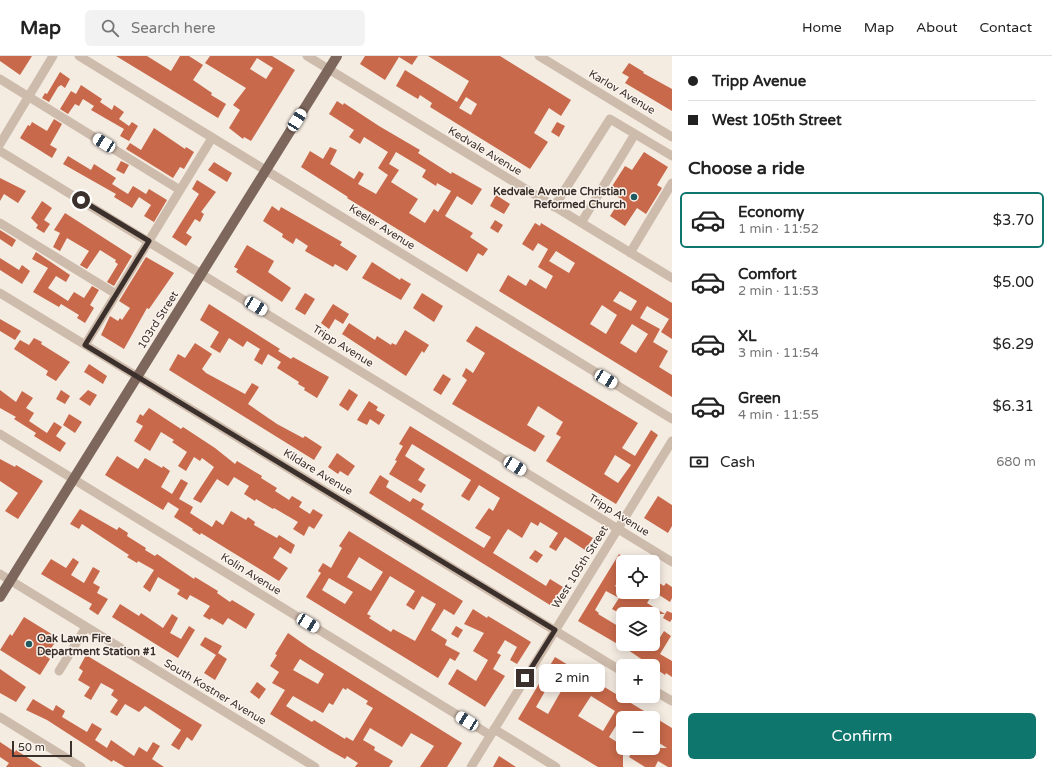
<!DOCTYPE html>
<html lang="en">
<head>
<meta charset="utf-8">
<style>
  body { margin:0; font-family:"Varela Round",sans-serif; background:#f2f2f2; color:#222; height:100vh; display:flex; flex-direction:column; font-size:15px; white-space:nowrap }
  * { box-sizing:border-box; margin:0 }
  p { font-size:13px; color:#767676 }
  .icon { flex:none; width:22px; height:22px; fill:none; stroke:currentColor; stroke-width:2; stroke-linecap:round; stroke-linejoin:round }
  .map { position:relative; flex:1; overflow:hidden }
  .panel { display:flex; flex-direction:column; background:#fff; width:380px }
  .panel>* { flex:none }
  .banner { display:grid; align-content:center; height:88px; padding:0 16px; background:#fff }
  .tools { position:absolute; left:616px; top:499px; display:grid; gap:8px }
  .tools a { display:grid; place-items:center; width:44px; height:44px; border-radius:6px; background:#fff; box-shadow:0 2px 10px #0003; font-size:20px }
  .scale { position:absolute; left:12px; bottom:10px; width:60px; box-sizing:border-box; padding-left:4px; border:2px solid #3b302b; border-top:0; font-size:11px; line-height:14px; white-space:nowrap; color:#3b302b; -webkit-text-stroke:3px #fbf5ee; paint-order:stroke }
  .end { position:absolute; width:18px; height:18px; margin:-9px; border:5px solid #3b302b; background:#fff; box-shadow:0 0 0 2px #fff }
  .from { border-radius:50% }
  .bubble { position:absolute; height:28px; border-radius:6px; background:#fff; box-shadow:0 2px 10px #0003; font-size:13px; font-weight:600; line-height:28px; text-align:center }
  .car { position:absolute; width:12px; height:24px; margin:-12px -6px; border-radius:5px; box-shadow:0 0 3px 1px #0007; background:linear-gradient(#fff 24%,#345 0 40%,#fff 0 76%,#345 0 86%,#fff 0) }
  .banner b { display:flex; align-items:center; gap:14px; height:38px; font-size:15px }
  .banner b+b { border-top:1px solid #e0e0e0 }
  .banner i { width:10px; height:10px; background:#222 }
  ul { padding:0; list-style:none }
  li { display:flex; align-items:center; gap:12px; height:56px; margin:0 8px 6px; padding:0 8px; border:2px solid transparent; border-radius:6px }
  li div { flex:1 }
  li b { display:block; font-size:15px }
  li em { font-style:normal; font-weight:600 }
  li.on { border-color:#0f766e }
  li>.icon { width:36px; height:36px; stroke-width:1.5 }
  h2 { padding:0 16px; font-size:18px; line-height:48px }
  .pay { display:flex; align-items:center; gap:10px; height:44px; padding:0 16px; font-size:15px }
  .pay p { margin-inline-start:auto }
  .cta { display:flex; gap:8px; margin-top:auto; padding:8px 16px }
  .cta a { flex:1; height:46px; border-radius:6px; background:#0f766e; color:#fff; font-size:16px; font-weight:600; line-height:46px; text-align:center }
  header { display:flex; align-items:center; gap:24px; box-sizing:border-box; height:56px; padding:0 20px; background:#fff; border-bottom:1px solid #e0e0e0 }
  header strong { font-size:19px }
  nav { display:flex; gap:22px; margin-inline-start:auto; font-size:14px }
  .search { width:280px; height:36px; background:#f2f2f2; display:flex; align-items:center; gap:10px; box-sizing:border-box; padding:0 14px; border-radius:6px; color:#767676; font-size:15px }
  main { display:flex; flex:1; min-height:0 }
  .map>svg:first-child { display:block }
</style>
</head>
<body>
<header>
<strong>Map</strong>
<div class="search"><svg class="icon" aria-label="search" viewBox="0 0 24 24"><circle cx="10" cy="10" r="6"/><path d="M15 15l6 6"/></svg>Search here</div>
<nav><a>Home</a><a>Map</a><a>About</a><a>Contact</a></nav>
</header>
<main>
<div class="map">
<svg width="672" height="711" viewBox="0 0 672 711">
  <rect width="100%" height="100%" fill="#f4ebe1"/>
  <path fill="#c8694b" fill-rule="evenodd" d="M0,0H32L20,19L0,5Z
    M116,0H147L171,15L180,0H189L203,9L193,24L212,37L211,39L226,48L218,62Z
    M210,0H272L295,14L251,85L244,81L243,83L229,72L240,54L233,49L246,32L205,7ZM257,2L273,12L266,23L250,13Z
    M365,0H418L412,9L399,1L385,24L360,8Z
    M428,0H500L571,44L561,60L549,52L534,77L548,86L530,113L430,51L432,47L420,39L418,43L396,30L405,14L457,46L469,25ZM466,41L477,48L471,59L459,52Z
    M629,7L644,16L643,17L672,33V55L625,27L629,21L622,17Z
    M60,16L70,23L65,32L61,29L58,31L49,46L42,42L45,37L47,38Z
    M81,29L102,43L100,46L112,54L114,49L124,56L119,63L129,70L132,66L138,70L129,85L120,80L124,73L91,54L94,50L83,43L79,50L75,48L68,58L60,53L71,35L76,38Z
    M337,45L343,49L344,47L379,70L420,94L418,97L451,118L452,116L482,133L472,149L457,140L445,160L473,177L470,181L488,193L483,200L478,197L467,216L347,142L348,141L301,111L310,95L323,103L330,91L337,94L330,108L354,123L359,115L364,118L358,128L376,138L388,119L378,112L388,96L364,81L360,88L349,81L354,74L329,58ZM396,96L426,114L422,121L436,130L437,127L451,135L438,156L434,153L425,167L409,157L418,143L391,126L399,114L389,108Z
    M54,63L62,68L50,89L57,93L52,102L20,82L28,69L30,70L32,66L47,75Z
    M557,66L565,70L559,81L551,76Z
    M154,72L185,93L186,91L194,96L184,113L180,111L173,122L126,93L130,87L141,94Z
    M644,96L668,111L657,129L662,132L646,158L637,152L625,170L610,160L621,143L609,135L625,110L632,114Z
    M68,100L91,114L94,108L116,122L112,128L128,138L133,130L146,138L149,133L167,144L154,166L144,160L151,149L139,141L132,152L114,141L116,138L63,108Z
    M121,105L129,109L124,118L116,114Z
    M214,106L232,117L227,126L208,114Z
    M0,122L26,135L18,147L4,138L0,145Z
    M197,124L216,136L201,156L204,158L200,166L195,163L186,177L192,181L186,190L172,181L199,138L192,133Z
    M496,139L510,148L504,158L490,150Z
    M42,145L52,152L44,164L50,168L44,177L36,172L38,169L31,162Z
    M272,150L279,155L281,151L342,186L340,189L357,200L347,215L335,208L333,211L305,195L308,190L296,182L293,188L282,181L283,178L263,165Z
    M65,157L132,200L114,230L107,226L118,208L115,206L116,204L100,194L87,213L80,209L89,195L67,182L60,195L53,191L60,177L54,174Z
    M495,164L503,169L498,177L490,172Z
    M535,167L540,170L541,167L672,247V283L661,276L669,263L647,250L640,262L660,273L653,286L668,295L659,311L672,319V341L499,235L508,219L526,230L530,223L546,233L553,220L538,211L548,193L538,187L533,195L522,188ZM556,195L575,207L569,217L549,205ZM620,235L637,245L631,255L613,245ZM602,249L617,259L606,278L590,268ZM632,268L648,278L636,297L620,287Z
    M0,174L16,184L12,191L0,183Z
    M247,189L274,205L268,216L291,232L282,246L236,216L238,213L234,211Z
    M36,196L70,219L66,226L56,220L48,232L68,245L74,236L84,242L92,230L99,234L90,249L94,252L85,267L77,262L79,259L61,248L59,251L33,236L48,212L32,203Z
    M146,201L174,217L149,253L147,252L124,293L101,279L110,260L118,265L120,262L122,264L130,252L119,245Z
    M0,202L19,214L22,209L30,215L22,228L0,214Z
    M372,206L400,224L401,222L411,228L401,244L362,222Z
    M305,237L315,243L305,259L295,253Z
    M422,237L443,250L434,266L413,252Z
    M209,248L280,293L278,295L291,303L293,301L329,321L317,342L304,334L305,332L298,328L299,326L277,312L281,306L268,298L262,309L254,304L260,293L247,285L243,291L229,282L220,297L210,291L219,276L200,264Z
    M333,248L349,258L343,268L335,263L329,273L321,267Z
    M0,263L21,275L15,284L0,275Z
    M349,267L375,284L377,280L391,289L392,287L396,289L405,274L429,289L424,297L422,295L406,320L342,278Z
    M476,270L638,367L622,392L635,400L651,374L658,379L616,448L546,405L561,381L556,378L563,366L538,350L527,369L545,380L535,396L452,348L467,324L462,320L466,312L473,317L485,297L466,285ZM615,399L631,409L618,427L604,418Z
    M34,282L42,286L41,288L70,306L56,325L46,319L48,315L14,293L20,284L29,289Z
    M195,287L212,298L202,313L206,317L245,338L252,327L259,331L248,348L277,368L303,382L305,380L322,391L314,404L169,314L178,298L185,302Z
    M89,308L107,320L103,328L84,316Z
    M443,318L451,323L441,339L433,334Z
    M349,333L358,339L348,355L339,349Z
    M0,334L16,346L22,335L33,342L26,352L34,357L29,365L47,377L54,366L62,371L56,380L66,387L60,396L34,380L36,377L14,363L16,361L0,352Z
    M61,334L70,340L65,348L56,343Z
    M88,334L97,339L90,350L79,343Z
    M369,345L378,351L376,354L385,359L379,369L370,363L367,369L357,364Z
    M149,352L181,373L183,371L215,392L235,408L237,405L262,420L261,422L277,432L275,435L289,444L292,440L302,446L299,451L310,458L313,453L323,459L314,473L309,470L304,480L293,473L298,466L274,452L273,453L256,443L255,445L244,438L249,430L234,421L228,430L217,423L201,447L193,443L214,411L202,402L200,405L194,401L186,415L178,410L187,396L172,386L174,384L161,376L150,395L134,385L143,370L136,366L140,358L143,360Z
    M69,358L82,366L75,377L63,369Z
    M410,370L593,482L585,494L565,481L556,495L549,491L558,477L540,466L538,470L531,466L522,482L508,473L504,479L493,497L546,530L550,523L563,531L550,549L369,437L380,419L389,425L386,431L410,446L413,442L424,448L421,453L484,492L491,481L475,472L489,452L493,455L500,442L479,429L469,445L461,440L471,424L412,388L405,400L425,413L418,424L426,429L421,437L389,418L397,405L395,404L403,390L399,388Z
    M337,397L355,410L348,420L340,415L338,418L328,411Z
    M117,400L138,413L145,402L162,412L163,410L170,415L161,431L172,438L181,423L188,427L179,443L193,451L190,457L212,471L216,464L223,469L231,455L246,464L248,461L255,466L254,469L277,482L279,479L295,489L291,498L280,491L273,502L288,512L279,525L201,477L200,479L192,474L193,473L174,461L179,453L168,446L163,454L105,419Z
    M0,403L15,411L16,409L43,425L18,463L5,455L18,437L0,425Z
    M658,440L672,449V470L668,477L644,462Z
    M80,453L117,474L119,471L128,477L127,480L146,492L145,494L155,500L157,498L194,523L195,521L218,535L217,537L230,546L232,544L255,558L246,573L228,562L223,569L211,562L210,564L203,560L210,550L190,539L187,544L177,538L180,534L158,521L150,536L143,531L154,514L138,505L137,507L127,501L129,499L82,468L79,473L70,468Z
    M349,475L463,545L454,559L444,553L431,574L447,584L445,589L460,597L455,605L450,602L438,622L306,541L321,517L318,515L323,507L331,512L342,492L339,490ZM359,501L383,516L371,535L347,521ZM390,520L415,535L406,549L414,554L422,540L436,548L415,585L393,573L391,576L369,562L371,560L367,558ZM329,522L353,536L345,548L322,534Z
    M535,494L543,499L537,507L529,502Z
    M619,498L632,506H623V518L615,530L623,536H654L647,547L665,558L667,555L672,557V563L670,566L663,562L665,558H621L612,553L619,542L606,535L595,554L599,557L598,558L623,573V588H656L664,575L671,580L660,598L672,605V621L666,617L665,619L628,594L578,565Z
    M73,502L79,506L71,519L84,527L93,511L100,515L93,527L100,531L97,537L108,543L98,559L89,553L92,548L41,518L51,503L66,512Z
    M653,523L664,530L666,527L672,531V542L670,546L653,535Z
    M120,548L139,560L141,557L163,572L172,558L178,562L170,577L181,583L189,570L195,574L178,602L112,561Z
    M473,553L487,562L488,560L531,586L517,608L510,604L517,591L505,584L497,597L501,599L493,613L505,620L485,651L448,628L457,613L476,625L488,604L473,595L484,577L464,568Z
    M24,561L58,582L46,600L50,603L40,619L0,594L10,578L12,580Z
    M456,570L463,574L458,582L451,578Z
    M288,577L308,591L462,687L447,711H420L434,690L411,677L402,691L370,672L363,684L375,691L374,694L393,705L389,711H355L358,707L347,700L345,703L329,694L270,658L285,634L272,627L279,616L270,610L277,599L275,598ZM300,603L324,618L318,628L293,614ZM343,632L346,634L347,632L368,645L366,648L373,652L353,685L346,681L345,683L314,664L312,666L286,650L293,640L323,657L329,647L333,649Z
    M205,581L222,590L218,597L227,603L215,624L204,617L216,599L200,589Z
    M86,599L202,669L192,685L187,681L179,694L171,689L181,674L145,650L139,656L125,648L117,660L110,656L118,644L111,639L114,634L101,627L91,644L84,640L90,631L78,624L83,615L79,612Z
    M555,601L672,672V711H668L658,705L655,711H645L629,701L635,692H667L653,683V662H623V667L619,665L609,681L623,690V711H598L518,663ZM552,623L564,630L548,658L536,651ZM591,640L615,655L603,675L578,660Z
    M0,613L26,631L16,646L0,637Z
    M257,626L266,633L259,643L250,636Z
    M33,643L53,655L56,649L65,655L62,661L87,676L92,667L102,673L95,684L107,692L111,684L134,700L139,691L147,696L153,686L160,690L152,703L164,711H125L113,704L112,706L47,664L26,654Z
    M0,686L15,696L16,694L42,711H6L9,707L0,701Z
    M499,700L516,711H493Z"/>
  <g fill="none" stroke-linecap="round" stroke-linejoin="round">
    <path stroke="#cdbbac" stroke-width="9" d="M79,0L672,363
      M307,0L672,222
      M539,0L672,81
      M0,23L180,134
      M0,88L53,0
      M0,95L672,506
      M554,151L610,63L672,100
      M0,167L116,238
      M581,167L635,78
      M630,197L672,127
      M0,237L623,616
      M85,289L212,82
      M0,378L490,679
      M0,518L315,711
      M59,615L86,571
      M653,634L672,645
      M0,661L81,711
      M494,673L556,711
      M471,711L672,385"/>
    <path stroke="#7d675c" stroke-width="10" d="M0,541L337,0"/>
  </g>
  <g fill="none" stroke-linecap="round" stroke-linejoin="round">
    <path stroke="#3b302b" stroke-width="5" d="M81,144L149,185L85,289L555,574L525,622"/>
  </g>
  <g fill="#1f5a5e" stroke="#fbf5ee" stroke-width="1.5">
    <circle cx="634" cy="141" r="4"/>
    <circle cx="29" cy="588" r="4"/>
  </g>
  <g text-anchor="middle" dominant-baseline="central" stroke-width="3" stroke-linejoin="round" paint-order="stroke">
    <g font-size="11" fill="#3b302b" stroke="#fbf5ee">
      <text transform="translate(622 36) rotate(31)">Karlov Avenue</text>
      <text transform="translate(485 95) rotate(31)">Kedvale Avenue</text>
      <text transform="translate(382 171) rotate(32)">Keeler Avenue</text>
      <text transform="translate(158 264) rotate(-58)">103rd Street</text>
      <text transform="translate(343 290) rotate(32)">Tripp Avenue</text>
      <text transform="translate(318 416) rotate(31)">Kildare Avenue</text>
      <text transform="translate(619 459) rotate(32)">Tripp Avenue</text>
      <text transform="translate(580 511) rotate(-58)">West 105th Street</text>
      <text transform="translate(251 518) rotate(32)">Kolin Avenue</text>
      <text transform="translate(215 636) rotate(31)">South Kostner Avenue</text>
    </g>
    <g font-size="11" font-weight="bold" fill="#3b302b" stroke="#fbf5ee" text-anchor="end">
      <text x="626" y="135">Kedvale Avenue Christian<tspan x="626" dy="13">Reformed Church</tspan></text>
      <text x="37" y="582" text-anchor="start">Oak Lawn Fire<tspan x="37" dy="13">Department Station #1</tspan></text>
    </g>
  </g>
</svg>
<div class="tools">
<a><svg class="icon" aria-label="locate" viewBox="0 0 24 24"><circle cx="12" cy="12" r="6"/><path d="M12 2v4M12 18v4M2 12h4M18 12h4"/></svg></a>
<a><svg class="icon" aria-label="layers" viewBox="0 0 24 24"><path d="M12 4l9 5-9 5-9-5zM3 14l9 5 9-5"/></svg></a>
<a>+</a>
<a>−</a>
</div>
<div class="scale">50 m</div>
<i class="end from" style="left:81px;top:144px"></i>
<i class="end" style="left:525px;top:622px"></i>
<div class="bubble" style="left:539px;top:608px;width:66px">2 min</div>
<i class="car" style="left:297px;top:64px;rotate:32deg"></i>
<i class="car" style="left:104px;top:87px;rotate:302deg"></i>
<i class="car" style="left:256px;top:250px;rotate:122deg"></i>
<i class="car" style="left:606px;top:323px;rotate:121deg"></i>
<i class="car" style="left:515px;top:410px;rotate:122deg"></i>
<i class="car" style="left:308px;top:567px;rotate:121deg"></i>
<i class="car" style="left:467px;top:665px;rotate:302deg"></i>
</div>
<section class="panel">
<div class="banner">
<b><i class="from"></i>Tripp Avenue</b>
<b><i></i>West 105th Street</b>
</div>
<h2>Choose a ride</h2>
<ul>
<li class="on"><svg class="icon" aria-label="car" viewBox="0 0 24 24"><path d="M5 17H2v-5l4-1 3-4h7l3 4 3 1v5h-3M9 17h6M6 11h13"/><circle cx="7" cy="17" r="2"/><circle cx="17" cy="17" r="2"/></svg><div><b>Economy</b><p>1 min · 11:52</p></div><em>$3.70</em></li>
<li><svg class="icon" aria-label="car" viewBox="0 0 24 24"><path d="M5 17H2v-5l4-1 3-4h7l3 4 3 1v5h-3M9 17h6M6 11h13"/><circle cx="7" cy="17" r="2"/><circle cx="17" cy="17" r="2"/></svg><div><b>Comfort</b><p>2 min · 11:53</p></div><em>$5.00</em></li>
<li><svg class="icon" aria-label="car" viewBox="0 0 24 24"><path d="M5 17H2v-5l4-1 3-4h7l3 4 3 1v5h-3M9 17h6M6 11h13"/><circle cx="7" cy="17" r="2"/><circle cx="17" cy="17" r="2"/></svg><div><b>XL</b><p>3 min · 11:54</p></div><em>$6.29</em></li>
<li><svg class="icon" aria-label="car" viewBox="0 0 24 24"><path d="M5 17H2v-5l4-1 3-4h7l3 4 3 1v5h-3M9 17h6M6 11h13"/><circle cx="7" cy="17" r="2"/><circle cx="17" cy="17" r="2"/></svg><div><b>Green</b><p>4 min · 11:55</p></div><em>$6.31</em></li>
</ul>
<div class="pay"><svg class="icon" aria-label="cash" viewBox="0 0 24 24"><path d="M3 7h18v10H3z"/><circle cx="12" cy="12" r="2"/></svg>Cash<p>680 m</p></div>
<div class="cta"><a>Confirm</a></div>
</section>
</main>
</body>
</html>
